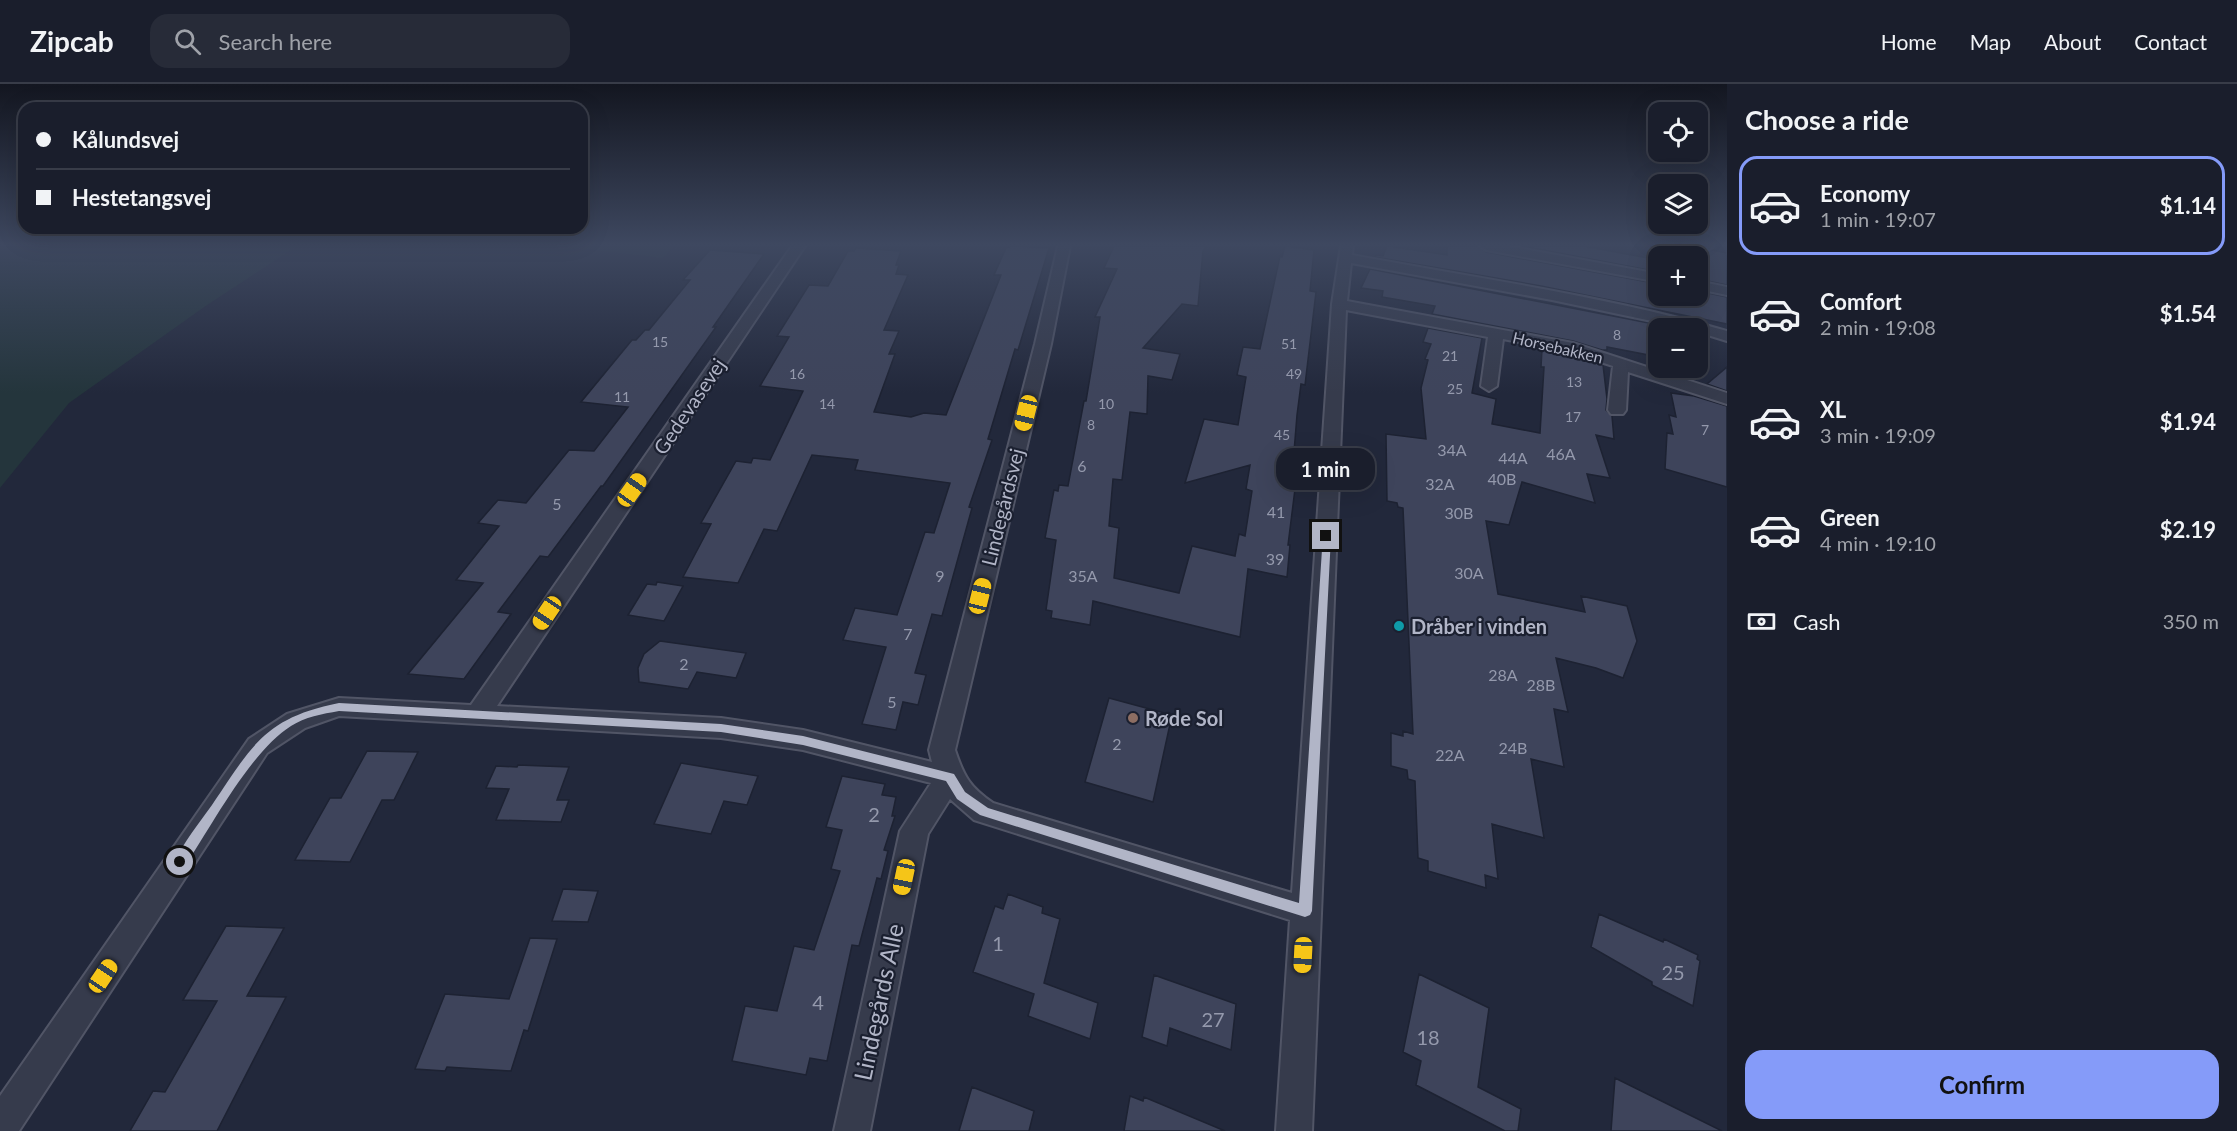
<!DOCTYPE html>
<html lang="en">
<head>
<meta charset="utf-8">
<style>
  body { margin:0; font-family:Lato,sans-serif; background:#272b38; color:#f1f3f6; height:100vh; display:flex; flex-direction:column; font-size:22px; white-space:nowrap }
  * { box-sizing:border-box; margin:0 }
  p { font-size:20px; color:#9fa2a9 }
  .icon { flex:none; width:33px; height:33px; fill:none; stroke:currentColor; stroke-width:2; stroke-linecap:round; stroke-linejoin:round }
  .map { position:relative; flex:1; overflow:hidden }
  .panel { display:flex; flex-direction:column; background:#1a1e2c; width:510px }
  .panel>* { flex:none }
  .banner { position:absolute; left:18px; top:18px; width:570px; height:132px; border-radius:18px; box-shadow:0 6px 24px #0002,0 0 0 2px #383c48; display:grid; align-content:center; height:132px; padding:0 18px; background:#1a1e2c }
  .tools { position:absolute; left:1648px; top:18px; display:grid; gap:12px }
  .tools a { display:grid; place-items:center; width:60px; height:60px; border-radius:12px; background:#1a1e2c; box-shadow:0 6px 24px #0002,0 0 0 2px #383c48; font-size:30px }
  .end { position:absolute; width:27px; height:27px; margin:-14px; border:8px solid #b1b5c7; background:#111; box-shadow:0 0 0 3px #111 }
  .from { border-radius:50% }
  .bubble { position:absolute; height:42px; border-radius:18px; background:#1a1e2c; box-shadow:0 6px 24px #0002,0 0 0 2px #383c48; font-size:20px; font-weight:700; line-height:42px; text-align:center }
  .car { position:absolute; width:18px; height:36px; margin:-18px -9px; border-radius:8px; box-shadow:0 0 4px 2px #0007; background:linear-gradient(#f5c518 24%,#345 0 40%,#f5c518 0 76%,#345 0 86%,#f5c518 0) }
  .banner b { display:flex; align-items:center; gap:21px; height:57px; font-size:22px }
  .banner b+b { border-top:2px solid #383c48 }
  .banner i { width:15px; height:15px; background:#f1f3f6 }
  ul { padding:0; list-style:none }
  li { display:flex; align-items:center; gap:18px; height:99px; margin:0 12px 9px; padding:0 6px; border:3px solid transparent; border-radius:18px }
  li div { flex:1 }
  li b { display:block; font-size:22px }
  li em { font-style:normal; font-weight:700 }
  li.active { border-color:#859bf9 }
  li>.icon { width:54px; height:54px; stroke-width:1.5 }
  h2 { padding:0 18px; font-size:27px; line-height:72px }
  .pay { display:flex; align-items:center; gap:15px; height:66px; padding:0 18px; font-size:22px }
  .pay p { margin-inline-start:auto }
  .primary-button { display:flex; gap:12px; margin-top:auto; padding:12px 18px }
  .primary-button a { flex:1; height:69px; border-radius:18px; background:#859bf9; color:#111; font-size:24px; font-weight:700; line-height:69px; text-align:center }
  header { display:flex; align-items:center; gap:36px; box-sizing:border-box; height:84px; padding:0 30px; background:#1a1e2c; border-bottom:2px solid #383c48 }
  header strong { font-size:28px }
  nav { display:flex; gap:33px; margin-inline-start:auto; font-size:21px }
  .search { width:420px; height:54px; background:#272b38; display:flex; align-items:center; gap:15px; box-sizing:border-box; padding:0 21px; border-radius:18px; color:#9fa2a9; font-size:22px }
  main { display:flex; flex:1; min-height:0 }
  .map>svg:first-child { display:block }
</style>
</head>
<body>
<header>
<strong>Zipcab</strong>
<div class="search"><svg class="icon" aria-label="search" viewBox="0 0 24 24"><circle cx="10" cy="10" r="6"/><path d="M15 15l6 6"/></svg>Search here</div>
<nav><a>Home</a><a>Map</a><a>About</a><a>Contact</a></nav>
</header>
<main>
<div class="map">
<svg width="1727" height="1047" viewBox="0 0 1727 1047">
  <rect width="100%" height="100%" fill="#22283b"/>
  <path fill="#24353c" d="M0,162H297L207,221L69,319L0,404Z
    M560,162H674L663,174Z"/>
  <path fill="#3e445b" stroke="#1d2232" stroke-width="1.5" d="M1012,162L1049,164L1018,266L1015,265L988,355L992,356L969,423L972,424L942,532L932,530L915,589L926,591L918,621L903,618L896,646L862,640L886,563L843,556L855,524L897,531L925,448L934,449L950,399L855,386L858,376L812,371L777,447L764,445L738,499L683,493L711,440L701,439L736,377L751,379L753,374L770,376L803,307L760,302L789,253L777,252L809,201L828,202L848,167H854L856,164L901,167L896,181H899L896,190L908,191L884,246L899,247L889,270H895L874,328L911,333L924,329L946,331L1001,191H994L1006,164Z
    M1114,162H1206L1203,167L1198,222L1182,220L1143,264L1180,270L1172,296L1148,292L1147,330L1130,328L1122,396L1113,395L1109,442L1119,444L1114,494L1179,509L1192,462L1235,472L1239,450L1245,452L1252,407L1246,405L1250,381L1185,399L1204,335L1238,341L1246,293L1237,291L1243,263L1260,265L1280,172L1282,173L1285,162L1314,166L1310,207L1316,208L1305,301L1301,300L1297,331L1294,368H1298L1291,404L1295,405L1288,461H1290L1287,493L1248,485L1240,553L1093,517L1090,541L1051,534L1052,527L1046,526L1056,456L1045,454L1054,406L1058,407L1059,401L1068,402L1084,317H1086L1100,233H1095L1117,185L1104,184Z
    M1387,162L1447,171V162H1478L1486,168L1659,200V212H1698V207L1727,213V240L1541,202L1375,173L1376,171L1383,172Z
    M1522,162H1583L1659,176V188Z
    M1679,162L1697,164L1707,168L1712,166L1727,169V201L1698,195V172H1680Z
    M710,166L764,170L713,243H716L603,402H601L548,473L540,472L498,528L511,530L464,595L408,590L483,499L456,496L499,442L478,439L498,416L526,419L569,366L594,367L628,323L581,318L632,256H636L645,246H649L690,196H683Z
    M1370,185L1659,241V273L1607,263V266H1602L1573,257L1432,230L1435,222L1382,213L1383,207L1361,204Z
    M1428,244L1482,254L1472,309L1496,315L1492,340L1540,349L1544,283H1541L1542,265L1569,270L1603,281L1607,315L1606,326L1612,332L1614,355L1596,351L1610,394L1587,390L1595,419L1522,398L1509,441L1486,437L1498,510L1585,528L1581,512L1627,522L1637,557L1623,594L1596,584L1556,574L1568,628L1554,625L1564,683L1531,675L1544,754L1492,740L1498,795L1485,791L1486,804L1428,787V777L1418,774L1415,697L1408,695L1407,686L1391,682V649L1403,652V647L1413,650L1403,424L1398,423L1397,419L1387,417L1386,350L1426,355L1421,304L1428,276L1425,275L1431,260L1423,258Z
    M1727,283V307L1707,300Z
    M1671,309L1694,312L1727,322V403L1665,385L1667,349L1673,350L1669,331L1676,333Z
    M657,498L683,502L664,537L628,531L647,500L656,501Z
    M660,557L746,569L736,594L697,588L688,605L639,598L638,584L644,570Z
    M1109,614L1172,631L1153,718L1085,698Z
    M367,667L418,668L394,716H382L350,778L295,776L330,714H341Z
    M681,679L758,692L747,721L724,717L711,750L654,740Z
    M518,681L569,683L557,716H569L561,738L496,736L509,705L486,704L496,682L517,683Z
    M842,692L885,700L882,711L896,713L892,732H895L884,766L888,767L881,795L877,794L859,862L852,861L827,977L810,974L806,991L732,977L745,922L777,927L794,862L814,866L840,787L831,785L842,746L826,743Z
    M563,805L598,807L588,838L552,837Z
    M1008,810L1043,823L1042,829L1060,835L1044,899L1098,919L1090,955L1028,932L1034,910L973,888L995,822L1003,825Z
    M1599,830L1663,858L1664,855L1698,871L1697,875L1700,877L1693,922L1652,901V898L1591,863Z
    M226,842L284,844L247,912L286,913L217,1047H130L153,1007L165,1008L217,917L183,916Z
    M530,854L557,855L528,947L524,946L511,987L447,983L445,987L415,985L445,910L509,915Z
    M1419,890L1489,924L1478,1003L1521,1025L1518,1047H1505L1416,1001L1421,977L1403,968Z
    M1154,891L1236,920L1231,966L1170,944L1167,962L1142,953Z
    M1615,994L1722,1047H1611Z
    M972,1003L1034,1027L1029,1047H959Z
    M1130,1012L1143,1017L1144,1013L1225,1047H1124Z"/>
  <g fill="none" stroke-linecap="round" stroke-linejoin="round">
    <defs>
      <path id="street" d="M792,162H805L497,622L721,634L803,646L932,678L929,666L1035,260L1058,162H1070L1051,260L955,666C964,693 970,703 993,719L1292,809L1332,220L1341,162H1353L1352,171C1477,194 1605,212 1727,247V257L1698,248V244H1685L1552,216L1351,179L1347,217L1573,259L1727,309V320L1628,288L1626,326L1623,330H1611L1608,326L1613,282L1570,268L1503,255L1497,302L1489,307L1481,302L1488,253L1346,226L1312,1047H1276L1290,836L974,736L950,715L928,750L870,1047H834L900,747L931,699L803,666L721,654L339,632L305,644L267,669L19,1047H0V1012L249,655L287,630L339,614L471,621Z
        M1480,162H1508L1659,190V198L1486,166Z
        M1698,162H1714L1708,166Z
        M1698,197L1727,203V211L1698,205Z"/>
    </defs>
    <use href="#street" stroke="#515566" stroke-width="4"/>
    <use href="#street" fill="#363b4c" fill-rule="evenodd"/>
  </g>
  <linearGradient id="sky" x2="0" y2="1"><stop stop-color="#131620"/><stop offset="0.52" stop-color="#3e4860"/><stop offset="1" stop-color="#3e4860" stop-opacity="0"/></linearGradient>
  <rect width="1727" height="309" fill="url(#sky)"/>
  <path fill="#b1b5c7" d="M1323,450L1331,452L1312,827L1310,831L1305,833L980,731L957,715L946,697L803,661L721,648L339,627C322,630 305,633 291,642C251,667 212,741 185,782L180,783L174,778C184,758 199,739 212,721C252,662 264,634 339,619L721,640L803,652L954,690L965,708L988,724L1299,819Z"/>
  <circle fill="#0f9aa8" stroke="#1b2030" stroke-width="2" cx="1399" cy="542" r="6"/>
  <circle fill="#8d6e63" stroke="#1b2030" stroke-width="2" cx="1133" cy="634" r="6"/>
  <g text-anchor="middle" dominant-baseline="central" stroke-width="4.5" stroke-linejoin="round" paint-order="stroke">
    <g font-size="14" fill="#9499ac">
      <text x="1617" y="250">8</text>
      <text x="660" y="257">15</text>
      <text x="1289" y="259">51</text>
      <text x="1450" y="271">21</text>
      <text x="797" y="289">16</text>
      <text x="1294" y="289">49</text>
      <text x="1574" y="297">13</text>
      <text x="1455" y="304">25</text>
      <text x="622" y="312">11</text>
      <text x="827" y="319">14</text>
      <text x="1106" y="319">10</text>
      <text x="1573" y="332">17</text>
      <text x="1091" y="340">8</text>
      <text x="1705" y="345">7</text>
      <text x="1282" y="350">45</text>
    </g>
    <g font-size="16" fill="#b1b5c7" stroke="#1b2030">
      <text transform="translate(1558 263) rotate(13)">Horsebakken</text>
    </g>
    <g font-size="16" fill="#9499ac">
      <text x="1452" y="365">34A</text>
      <text x="1561" y="369">46A</text>
      <text x="1513" y="373">44A</text>
      <text x="1082" y="381">6</text>
      <text x="1502" y="394">40B</text>
      <text x="1440" y="399">32A</text>
      <text x="557" y="419">5</text>
      <text x="1276" y="427">41</text>
      <text x="1459" y="428">30B</text>
      <text x="1275" y="474">39</text>
      <text x="1469" y="488">30A</text>
      <text x="940" y="491">9</text>
      <text x="1083" y="491">35A</text>
      <text x="908" y="549">7</text>
      <text x="684" y="579">2</text>
      <text x="1503" y="590">28A</text>
      <text x="1541" y="600">28B</text>
      <text x="892" y="617">5</text>
      <text x="1117" y="659">2</text>
      <text x="1513" y="663">24B</text>
      <text x="1450" y="670">22A</text>
    </g>
    <g font-size="20" fill="#b1b5c7" stroke="#1b2030">
      <text transform="translate(689 322) rotate(-56)">Gedevasevej</text>
      <text transform="translate(1002 423) rotate(-76)">Lindegårdsvej</text>
    </g>
    <g font-size="20" font-weight="bold" fill="#b1b5c7" stroke="#1b2030" text-anchor="start">
      <text x="1411" y="542">Dråber i vinden</text>
      <text x="1145" y="634">Røde Sol</text>
    </g>
    <g font-size="20" fill="#9499ac">
      <text x="874" y="730">2</text>
      <text x="998" y="859">1</text>
      <text x="1673" y="888">25</text>
      <text x="818" y="918">4</text>
      <text x="1213" y="935">27</text>
      <text x="1428" y="953">18</text>
    </g>
    <g font-size="24" fill="#b1b5c7" stroke="#1b2030">
      <text transform="translate(878 918) rotate(-78)">Lindegårds Alle</text>
    </g>
  </g>
</svg>
<div class="tools">
<a><svg class="icon" aria-label="locate" viewBox="0 0 24 24"><circle cx="12" cy="12" r="6"/><path d="M12 2v4M12 18v4M2 12h4M18 12h4"/></svg></a>
<a><svg class="icon" aria-label="layers" viewBox="0 0 24 24"><path d="M12 4l9 5-9 5-9-5zM3 14l9 5 9-5"/></svg></a>
<a>+</a>
<a>−</a>
</div>
<i class="end from" style="left:180px;top:778px"></i>
<i class="end" style="left:1326px;top:452px"></i>
<div class="bubble" style="left:1276px;top:364px;width:99px">1 min</div>
<i class="car" style="left:1026px;top:329px;rotate:194deg"></i>
<i class="car" style="left:632px;top:406px;rotate:35deg"></i>
<i class="car" style="left:980px;top:512px;rotate:14deg"></i>
<i class="car" style="left:547px;top:529px;rotate:214deg"></i>
<i class="car" style="left:904px;top:793px;rotate:192deg"></i>
<i class="car" style="left:1303px;top:871px;rotate:183deg"></i>
<i class="car" style="left:103px;top:892px;rotate:34deg"></i>
<div class="banner">
<b><i class="from"></i>Kålundsvej</b>
<b><i></i>Hestetangsvej</b>
</div>
</div>
<section class="panel">
<h2>Choose a ride</h2>
<ul>
<li class="active"><svg class="icon" aria-label="car" viewBox="0 0 24 24"><path d="M5 17H2v-5l4-1 3-4h7l3 4 3 1v5h-3M9 17h6M6 11h13"/><circle cx="7" cy="17" r="2"/><circle cx="17" cy="17" r="2"/></svg><div><b>Economy</b><p>1 min · 19:07</p></div><em>$1.14</em></li>
<li><svg class="icon" aria-label="car" viewBox="0 0 24 24"><path d="M5 17H2v-5l4-1 3-4h7l3 4 3 1v5h-3M9 17h6M6 11h13"/><circle cx="7" cy="17" r="2"/><circle cx="17" cy="17" r="2"/></svg><div><b>Comfort</b><p>2 min · 19:08</p></div><em>$1.54</em></li>
<li><svg class="icon" aria-label="car" viewBox="0 0 24 24"><path d="M5 17H2v-5l4-1 3-4h7l3 4 3 1v5h-3M9 17h6M6 11h13"/><circle cx="7" cy="17" r="2"/><circle cx="17" cy="17" r="2"/></svg><div><b>XL</b><p>3 min · 19:09</p></div><em>$1.94</em></li>
<li><svg class="icon" aria-label="car" viewBox="0 0 24 24"><path d="M5 17H2v-5l4-1 3-4h7l3 4 3 1v5h-3M9 17h6M6 11h13"/><circle cx="7" cy="17" r="2"/><circle cx="17" cy="17" r="2"/></svg><div><b>Green</b><p>4 min · 19:10</p></div><em>$2.19</em></li>
</ul>
<div class="pay"><svg class="icon" aria-label="cash" viewBox="0 0 24 24"><path d="M3 7h18v10H3z"/><circle cx="12" cy="12" r="2"/></svg>Cash<p>350 m</p></div>
<div class="primary-button"><a>Confirm</a></div>
</section>
</main>
</body>
</html>
